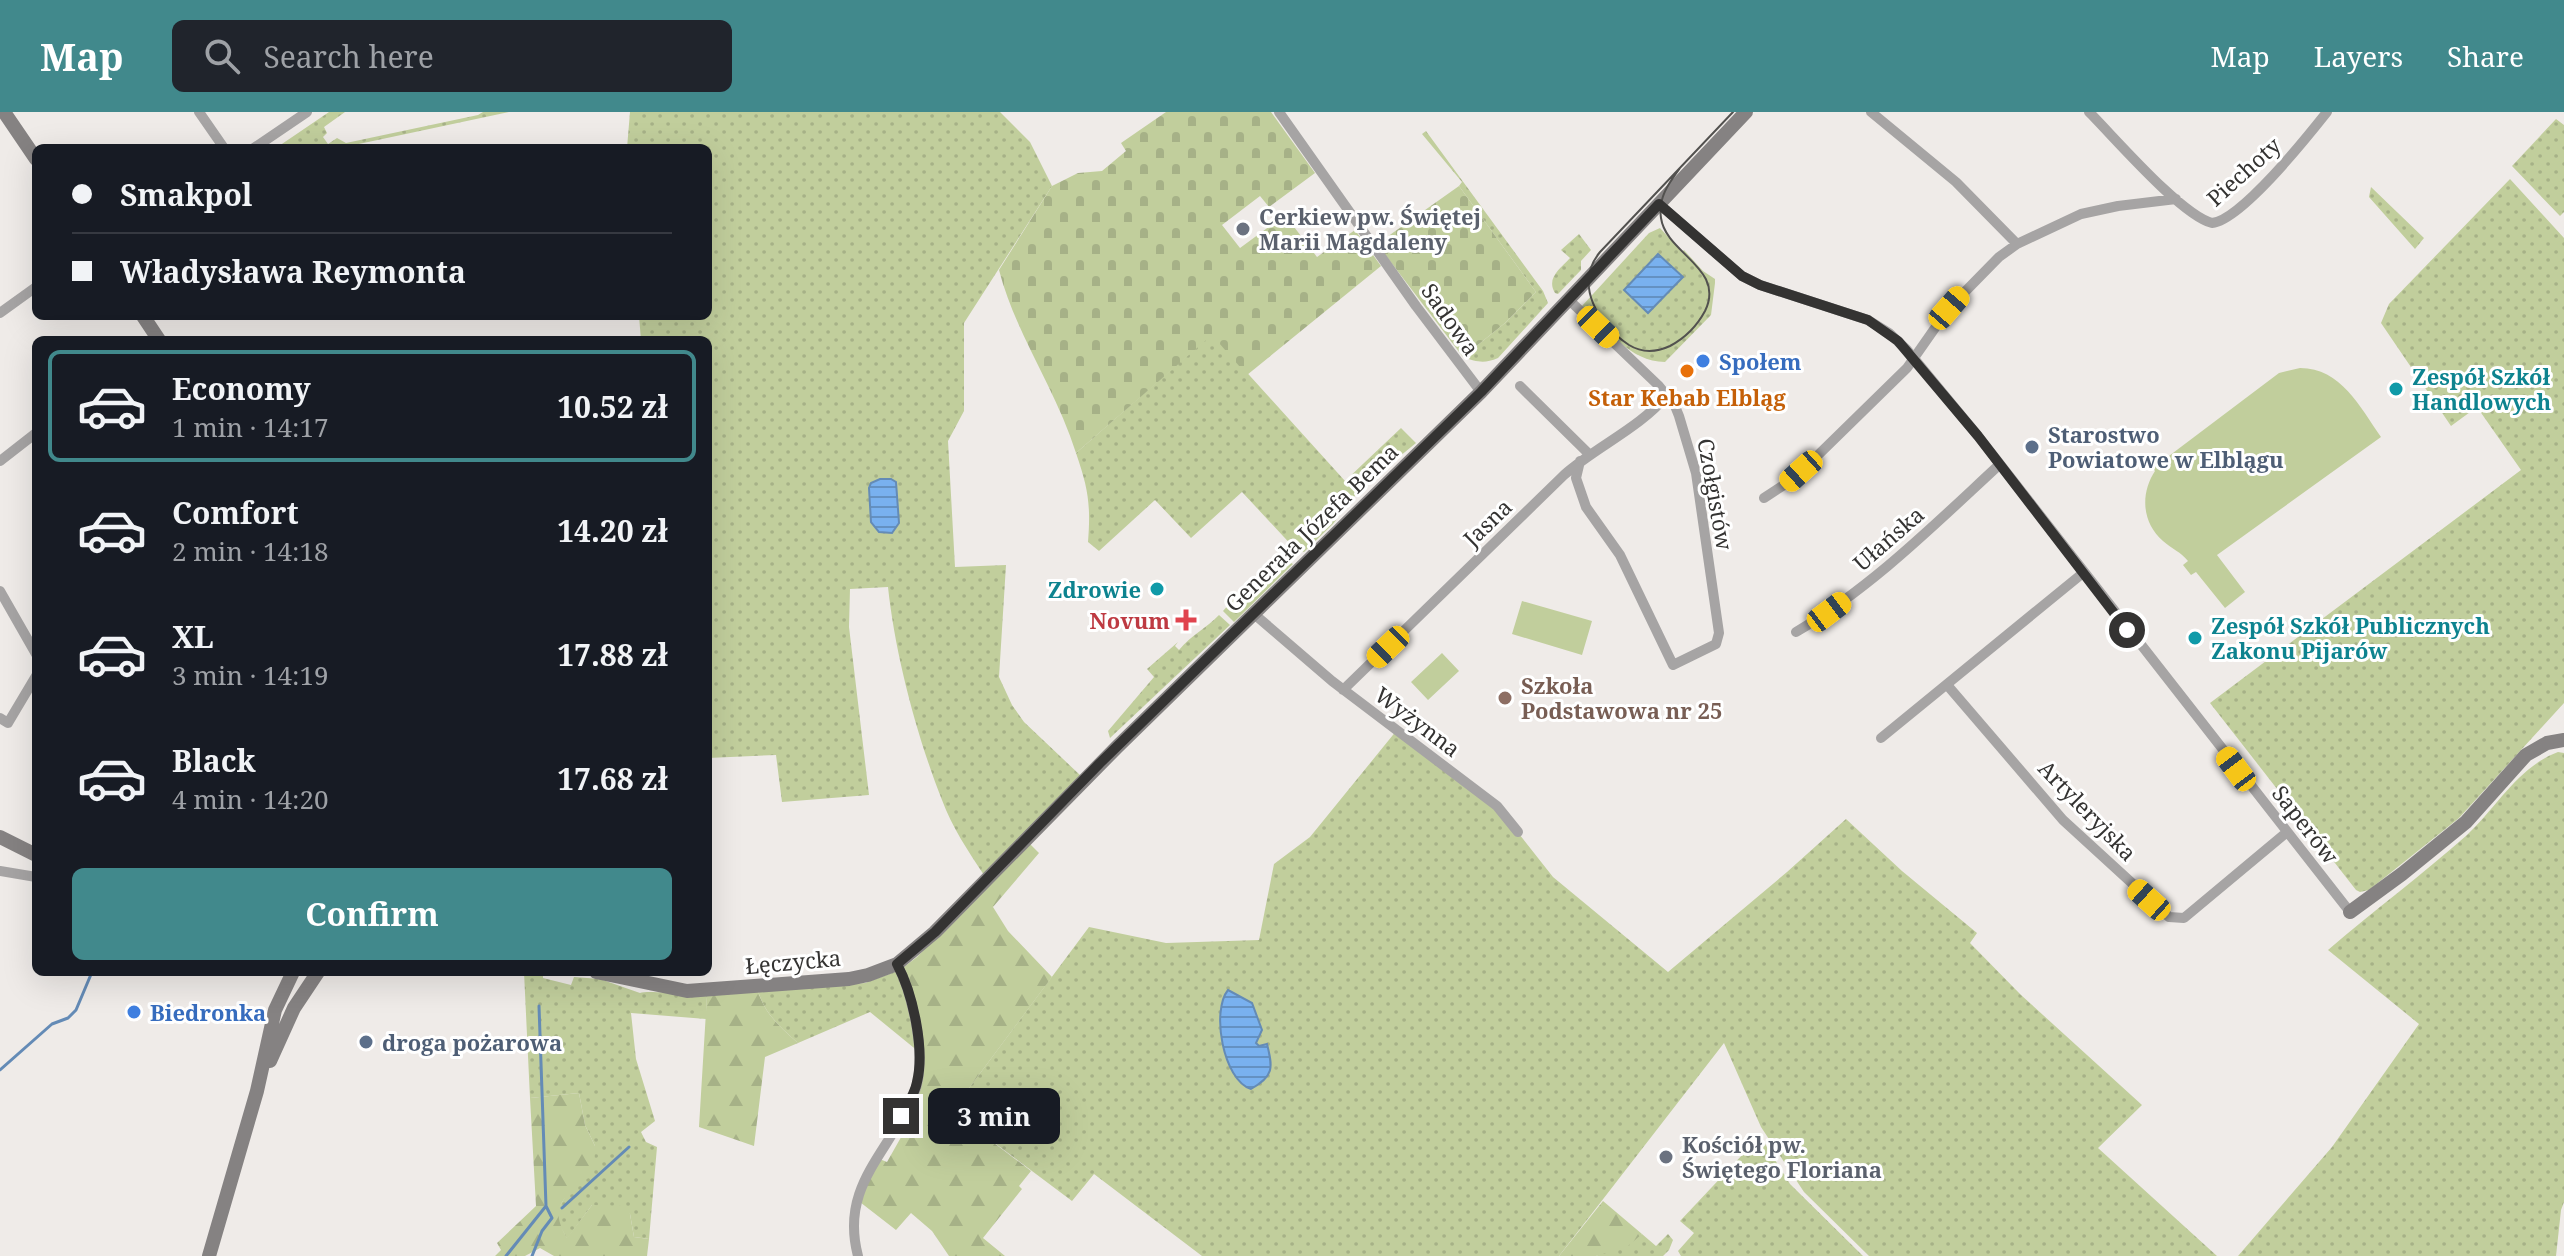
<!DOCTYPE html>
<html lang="en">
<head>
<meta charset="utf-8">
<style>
  body { margin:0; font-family:"Noto Serif",serif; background:#20242c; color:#f1f3f6; height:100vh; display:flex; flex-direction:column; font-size:30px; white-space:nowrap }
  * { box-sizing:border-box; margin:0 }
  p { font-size:26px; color:#9ea1a6 }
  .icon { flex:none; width:44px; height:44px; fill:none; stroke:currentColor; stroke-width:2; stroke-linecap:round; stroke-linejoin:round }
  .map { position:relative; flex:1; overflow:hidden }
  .details { position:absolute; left:32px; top:224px; width:680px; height:640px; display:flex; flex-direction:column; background:#171b24; border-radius:12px; box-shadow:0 8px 32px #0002 }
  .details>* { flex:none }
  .banner { position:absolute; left:32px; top:32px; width:680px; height:176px; border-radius:12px; box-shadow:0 8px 32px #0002; display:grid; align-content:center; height:176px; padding:0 40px; background:#171b24 }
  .end { position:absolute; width:36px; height:36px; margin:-18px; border:10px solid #343332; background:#fff; box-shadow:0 0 0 4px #fff }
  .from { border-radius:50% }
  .bubble { position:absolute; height:56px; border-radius:12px; background:#171b24; box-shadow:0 8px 32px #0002; font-size:26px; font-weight:700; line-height:56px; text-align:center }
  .car { position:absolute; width:24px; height:48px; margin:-24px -12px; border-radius:10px; box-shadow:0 0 6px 2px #0007; background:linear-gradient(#f5c518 24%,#345 0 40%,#f5c518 0 76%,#345 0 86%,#f5c518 0) }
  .banner b { display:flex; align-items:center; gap:28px; height:76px; font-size:30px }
  .banner b+b { border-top:2px solid #363941 }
  .banner i { width:20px; height:20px; background:#f1f3f6 }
  ul { padding:14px 0 0; list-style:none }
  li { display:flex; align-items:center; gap:24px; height:112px; margin:0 16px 12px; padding:0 24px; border:4px solid transparent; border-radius:12px }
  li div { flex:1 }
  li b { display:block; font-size:30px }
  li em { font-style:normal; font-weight:700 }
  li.current { border-color:#41898c }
  li>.icon { width:72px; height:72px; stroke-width:1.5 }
  .action { display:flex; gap:16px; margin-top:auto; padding:16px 40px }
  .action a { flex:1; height:92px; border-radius:12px; background:#41898c; color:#fff; font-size:32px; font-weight:700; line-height:92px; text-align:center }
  header { display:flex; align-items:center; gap:48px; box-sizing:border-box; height:112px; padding:0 40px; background:#41898c; color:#fff }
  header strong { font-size:38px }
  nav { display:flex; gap:44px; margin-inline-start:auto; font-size:28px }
  .search { width:560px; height:72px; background:#20242c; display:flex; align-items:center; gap:20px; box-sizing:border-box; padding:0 28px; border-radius:12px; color:#9ea1a6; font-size:30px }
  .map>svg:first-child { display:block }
</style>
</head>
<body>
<header>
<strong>Map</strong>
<div class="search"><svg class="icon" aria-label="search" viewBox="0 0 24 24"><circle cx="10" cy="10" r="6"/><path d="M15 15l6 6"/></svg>Search here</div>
<nav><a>Map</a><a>Layers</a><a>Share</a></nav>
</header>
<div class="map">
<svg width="2564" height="1144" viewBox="0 0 2564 1144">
  <defs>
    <pattern id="green-dots" width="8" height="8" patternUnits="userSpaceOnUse" patternTransform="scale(2)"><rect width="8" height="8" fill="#c1ce9c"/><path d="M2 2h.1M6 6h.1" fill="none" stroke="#a6b187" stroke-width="1.8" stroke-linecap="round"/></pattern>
    <pattern id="forest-firs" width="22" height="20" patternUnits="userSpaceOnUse" patternTransform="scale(2)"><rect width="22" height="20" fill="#c1ce9c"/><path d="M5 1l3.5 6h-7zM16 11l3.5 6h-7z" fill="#a6b187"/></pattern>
    <pattern id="cemetery-stones" width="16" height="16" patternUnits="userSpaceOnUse" patternTransform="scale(2)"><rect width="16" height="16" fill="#c1ce9c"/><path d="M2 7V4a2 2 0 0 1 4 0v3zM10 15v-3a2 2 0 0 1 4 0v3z" fill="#a6b187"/></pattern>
    <pattern id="water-rules" width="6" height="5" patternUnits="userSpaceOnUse" patternTransform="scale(2)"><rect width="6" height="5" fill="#79b1ef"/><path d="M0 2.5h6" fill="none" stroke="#6491c2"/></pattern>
  </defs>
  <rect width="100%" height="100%" fill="#efebe8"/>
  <path fill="url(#green-dots)" d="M329,0H345L324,15L327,21L323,25L328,32L337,26L346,31L478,3L483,0H509L340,36H276Z
    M630,0H1000L1030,30L1052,74L964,211V299L948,329L955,455L1006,453L999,565L1012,593L1024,610L1081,664L984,763C968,739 952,715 942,688C917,625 895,542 888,475L850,477L849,515L869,683L782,690L776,643L708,646V228H641L639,204H708V36H627Z
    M2556,7L2564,13V100L2560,104L2512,54Z
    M1426,19L1543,179L1548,191L1498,246C1484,252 1477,250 1463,245L1505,211L1536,180L1459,74L1462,70L1422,22Z
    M2510,67L2564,126V591L2459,706L2369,778L2360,780L2356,778L2210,591L2521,358L2477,295L2451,314L2381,211L2389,192Z
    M2371,75L2424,126L2415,137L2369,85Z
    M1660,116L1682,140L1684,138L1703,159L1715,167V171L1711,203L1665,250C1630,250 1606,216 1582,194L1649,121Z
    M1579,122L1591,138L1581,149V158L1558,182L1555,181C1546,166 1560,157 1570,146L1561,138Z
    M1212,222L1345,369L1401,316L1416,331L1361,376L1333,412L1304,440L1296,438L1242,380L1191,426L1155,388L1099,439L1088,430C1091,392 1088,376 1076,341Z
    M1291,451L1293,452L1234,510L1223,499L1231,490Z
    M1219,503L1230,513L1110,626L1108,619L1154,565L1147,557L1178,530L1175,534L1179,538C1191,523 1207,516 1219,503Z
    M1397,618L1497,694L1553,765L1668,860L1787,760L1846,707L1902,759L1977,821L1970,831L2021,883L2142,993L2098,1036L2217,1144H1869L1804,1080L1761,1015L1724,931L1559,1144H1202L1094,1062L1072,1089L952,999L1089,815L1166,831L1259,828L1274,752L1310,725Z
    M2558,640L2564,641V1090L2561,1098L2556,1144H2238L2332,1035L2419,912L2328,838C2373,799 2422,763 2467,723C2497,695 2518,655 2558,640Z
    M900,858L919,940L870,900L798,931C780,915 765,902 758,879L865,871Z
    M524,860L543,861V866L571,873L574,865L600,867L640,881C648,878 692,883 707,883L706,907L631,901L636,947L655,1009L641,1020L646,1030L657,1035L649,1127L634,1125L630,1102L592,1093L567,1127L557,1108L558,1097L595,1034L585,1013L579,981L530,986Z
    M1760,1024L1790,1072L1863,1144H1681L1678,1139L1694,1121L1680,1109Z
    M1642,1122L1656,1134L1668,1122L1673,1128L1669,1138L1663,1144H1596Z"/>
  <path fill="url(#forest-firs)" d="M1027,729L1039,741L993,795L1008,819L1052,865L952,999L1031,1059L1019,1074L1022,1077L983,1126L1005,1144H949L932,1119L911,1101L896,1118L856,1087L877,1046L887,1050L921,990L912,985L920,948L900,858L917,845Z
    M758,879C765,902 780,915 798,931L765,945L754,1034L699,1015L707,883Z
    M579,981L585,1013L595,1034L594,1061C568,1084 546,1091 567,1126L592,1093L622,1094L630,1102L634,1125L649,1127L647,1144H554L540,1136L525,1144H495L501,1138L497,1131L536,1094L530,986Z
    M1603,1089L1642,1122L1628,1134L1596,1144H1559Z"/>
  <path fill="url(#cemetery-stones)" d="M1166,0H1271L1315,61L1269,95L1260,84L1222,113L1240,136L1285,103L1317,145L1355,118L1381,154L1247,263L1212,223L1076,341C1056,277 1016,223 999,158L1052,74L1078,61L1102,59L1126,39L1121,31Z
    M1459,74L1536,180L1505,211L1463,245L1377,132Z"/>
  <path fill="#c1ce9c" d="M2300,256C2341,256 2360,295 2381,325L2217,443L2245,480L2225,496L2196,460L2191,463L2183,453L2188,449C2181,440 2172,437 2163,429C2142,411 2140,382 2155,359L2153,356L2279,261Z
    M1522,489L1592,509L1582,543L1512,522Z
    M1442,541L1459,559L1428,588L1411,570Z"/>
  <path fill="url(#water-rules)" stroke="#648bb6" stroke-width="2" d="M1658,142L1683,165L1648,201L1624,178Z
    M880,367H891L896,370L899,411L892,421L879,420L871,410L869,376L871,371Z
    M1228,878L1252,891L1262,918L1256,931L1259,934L1267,932C1273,956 1274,964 1251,977C1223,968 1211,899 1228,878Z"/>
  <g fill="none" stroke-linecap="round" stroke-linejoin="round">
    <path stroke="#648bb6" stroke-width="3" d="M0,958L52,912L68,906L76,898L92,860
      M562,1096L629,1035
      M506,1144L546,1094L539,894
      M532,1144L542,1119L552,1106L546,1094"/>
    <path stroke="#a6a4a4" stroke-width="10" d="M199,0L224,36
      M1279,0L1416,194L1481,280
      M1871,0L1956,70L2017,132
      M2089,0C2115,26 2181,103 2212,111C2241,108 2308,24 2327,0
      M254,36L307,0
      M1659,92L1742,164L1760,173L1868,208L1889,221L1907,238L1978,324L2350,800
      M1568,187L1658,273L1675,294L1679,304L1696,361L1719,521L1716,532L1673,553L1620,443L1586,395L1576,366L1580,349
      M0,201L36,175
      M1520,274L1589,342
      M0,349L36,321
      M1764,386L1787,371L1815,346L1907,256L1949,196L1999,145L2017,132L2081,102L2118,94L2176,87
      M0,479L36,542
      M1254,502L1332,569L1497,694L1518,720
      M1796,520C1872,475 1934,413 1999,353
      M1948,574L2063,708L2169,805L2184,806L2287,720
      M1343,578L1564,363C1597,334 1640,316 1667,283
      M0,606L8,611L36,564
      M1881,626L2083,461
      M0,759L36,765
      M858,1144C839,1072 891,1040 915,979C927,946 913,883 897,852"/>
    <path stroke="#858282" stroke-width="14" d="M4,0L36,47
      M143,204L159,228
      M0,725L36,743
      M2350,800L2402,762L2466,710L2526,643L2547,631L2564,628
      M596,860L687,879L849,867L868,863L897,852L935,820L1117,635L1481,280L1746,0
      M270,949L294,896L318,860
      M209,1144L257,979L275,898L293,860"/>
    <path stroke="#52514f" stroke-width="2" d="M1680,56C1669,71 1658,85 1661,106C1666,142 1726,156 1705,199C1697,214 1685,226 1670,234C1657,240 1642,241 1629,233C1599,213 1573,173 1600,140L1733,0"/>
  </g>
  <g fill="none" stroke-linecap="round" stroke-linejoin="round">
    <path stroke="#343332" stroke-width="10" d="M901,1004C907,993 915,982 917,970C925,937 913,882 897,852L935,820L1100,651L1481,280L1659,92L1742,164L1760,173L1868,208L1898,229L1978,324L2127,518"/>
  </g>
  <g fill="#6b7280" stroke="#fff" stroke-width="3">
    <circle cx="1243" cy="117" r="8"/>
    <circle cx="1666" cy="1045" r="8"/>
  </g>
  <g fill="#3f7fe0" stroke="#fff" stroke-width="3">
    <circle cx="1703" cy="249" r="8"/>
    <circle cx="134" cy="900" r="8"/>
  </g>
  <circle fill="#e8710a" stroke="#fff" stroke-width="3" cx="1687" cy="259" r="8"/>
  <g fill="#0f9aa8" stroke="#fff" stroke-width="3">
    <circle cx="2396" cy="277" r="8"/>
    <circle cx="1157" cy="477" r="8"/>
    <circle cx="2195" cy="526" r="8"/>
  </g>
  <g fill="#5c6f8a" stroke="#fff" stroke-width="3">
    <circle cx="2032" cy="335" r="8"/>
    <circle cx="366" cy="930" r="8"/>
  </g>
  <path fill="#e0444e" stroke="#fff" stroke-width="3" d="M1182 496h8v8h8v8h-8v8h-8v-8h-8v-8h8z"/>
  <circle fill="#8d6e63" stroke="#fff" stroke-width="3" cx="1505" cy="586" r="8"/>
  <g text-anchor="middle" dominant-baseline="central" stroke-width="6" stroke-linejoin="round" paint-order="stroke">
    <g font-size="22" fill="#343332" stroke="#fff">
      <text transform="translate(2243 59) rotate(-42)">Piechoty</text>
      <text transform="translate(1451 207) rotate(55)">Sadowa</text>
      <text transform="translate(1716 382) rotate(80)">Czołgistów</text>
      <text transform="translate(1487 410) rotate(-44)">Jasna</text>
      <text transform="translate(1311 415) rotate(-44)">Generała Józefa Bema</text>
      <text transform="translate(1888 426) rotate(-41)">Ułańska</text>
      <text transform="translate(1418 609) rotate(37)">Wyżynna</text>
      <text transform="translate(2088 698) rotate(46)">Artyleryjska</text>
      <text transform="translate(2306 712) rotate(52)">Saperów</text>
      <text transform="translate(793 849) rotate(-5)">Łęczycka</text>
    </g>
    <g font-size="22" font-weight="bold" fill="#5b616d" stroke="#fff" text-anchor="start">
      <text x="1259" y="104">Cerkiew pw. Świętej<tspan x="1259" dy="25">Marii Magdaleny</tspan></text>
      <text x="1682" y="1032">Kościół pw.<tspan x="1682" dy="25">Świętego Floriana</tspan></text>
    </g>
    <g font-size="22" font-weight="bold" fill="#366cbe" stroke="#fff" text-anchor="start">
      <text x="1719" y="249">Społem</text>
      <text x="150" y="900">Biedronka</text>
    </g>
    <g font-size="22" font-weight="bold" fill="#0d838f" stroke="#fff" text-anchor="start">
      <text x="2412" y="264">Zespół Szkół<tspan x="2412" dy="25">Handlowych</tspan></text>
      <text x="1141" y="477" text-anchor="end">Zdrowie</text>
      <text x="2211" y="513">Zespół Szkół Publicznych<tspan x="2211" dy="25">Zakonu Pijarów</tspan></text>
    </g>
    <g font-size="22" font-weight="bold" fill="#c56008" stroke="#fff">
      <text x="1687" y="285">Star Kebab Elbląg</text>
    </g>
    <g font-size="22" font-weight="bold" fill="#4e5e75" stroke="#fff" text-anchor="start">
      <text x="2048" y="322">Starostwo<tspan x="2048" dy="25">Powiatowe w Elblągu</tspan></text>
      <text x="382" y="930">droga pożarowa</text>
    </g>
    <g font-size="22" font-weight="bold" fill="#be3a42" stroke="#fff" text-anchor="end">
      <text x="1170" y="508">Novum</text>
    </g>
    <g font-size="22" font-weight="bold" fill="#785e54" stroke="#fff" text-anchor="start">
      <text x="1521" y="573">Szkoła<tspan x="1521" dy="25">Podstawowa nr 25</tspan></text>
    </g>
  </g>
</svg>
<i class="end from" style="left:2127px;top:518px"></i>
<i class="end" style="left:901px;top:1004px"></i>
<div class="bubble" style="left:928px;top:976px;width:132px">3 min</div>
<i class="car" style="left:1949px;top:196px;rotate:41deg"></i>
<i class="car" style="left:1598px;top:215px;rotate:134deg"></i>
<i class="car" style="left:1801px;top:359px;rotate:228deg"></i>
<i class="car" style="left:1829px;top:500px;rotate:53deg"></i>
<i class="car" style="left:1388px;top:535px;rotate:226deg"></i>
<i class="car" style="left:2236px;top:657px;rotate:323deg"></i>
<i class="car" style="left:2149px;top:788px;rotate:312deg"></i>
<div class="banner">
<b><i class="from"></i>Smakpol</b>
<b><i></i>Władysława Reymonta</b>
</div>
<section class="details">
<ul>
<li class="current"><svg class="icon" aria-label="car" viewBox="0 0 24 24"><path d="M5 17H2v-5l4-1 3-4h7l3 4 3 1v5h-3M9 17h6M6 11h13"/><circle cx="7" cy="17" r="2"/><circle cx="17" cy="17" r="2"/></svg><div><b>Economy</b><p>1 min · 14:17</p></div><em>10.52 zł</em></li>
<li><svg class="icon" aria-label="car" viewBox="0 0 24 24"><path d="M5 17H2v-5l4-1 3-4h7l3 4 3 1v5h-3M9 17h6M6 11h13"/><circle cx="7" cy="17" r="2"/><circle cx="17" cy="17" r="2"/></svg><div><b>Comfort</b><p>2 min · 14:18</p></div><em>14.20 zł</em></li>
<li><svg class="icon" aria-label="car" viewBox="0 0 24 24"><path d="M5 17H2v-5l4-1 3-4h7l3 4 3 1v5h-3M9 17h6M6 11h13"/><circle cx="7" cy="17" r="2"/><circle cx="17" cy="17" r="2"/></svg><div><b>XL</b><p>3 min · 14:19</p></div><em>17.88 zł</em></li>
<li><svg class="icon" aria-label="car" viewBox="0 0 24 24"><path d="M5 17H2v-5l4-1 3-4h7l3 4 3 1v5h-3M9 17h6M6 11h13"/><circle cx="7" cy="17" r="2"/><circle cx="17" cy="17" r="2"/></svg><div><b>Black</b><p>4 min · 14:20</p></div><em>17.68 zł</em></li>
</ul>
<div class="action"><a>Confirm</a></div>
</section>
</div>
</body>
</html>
